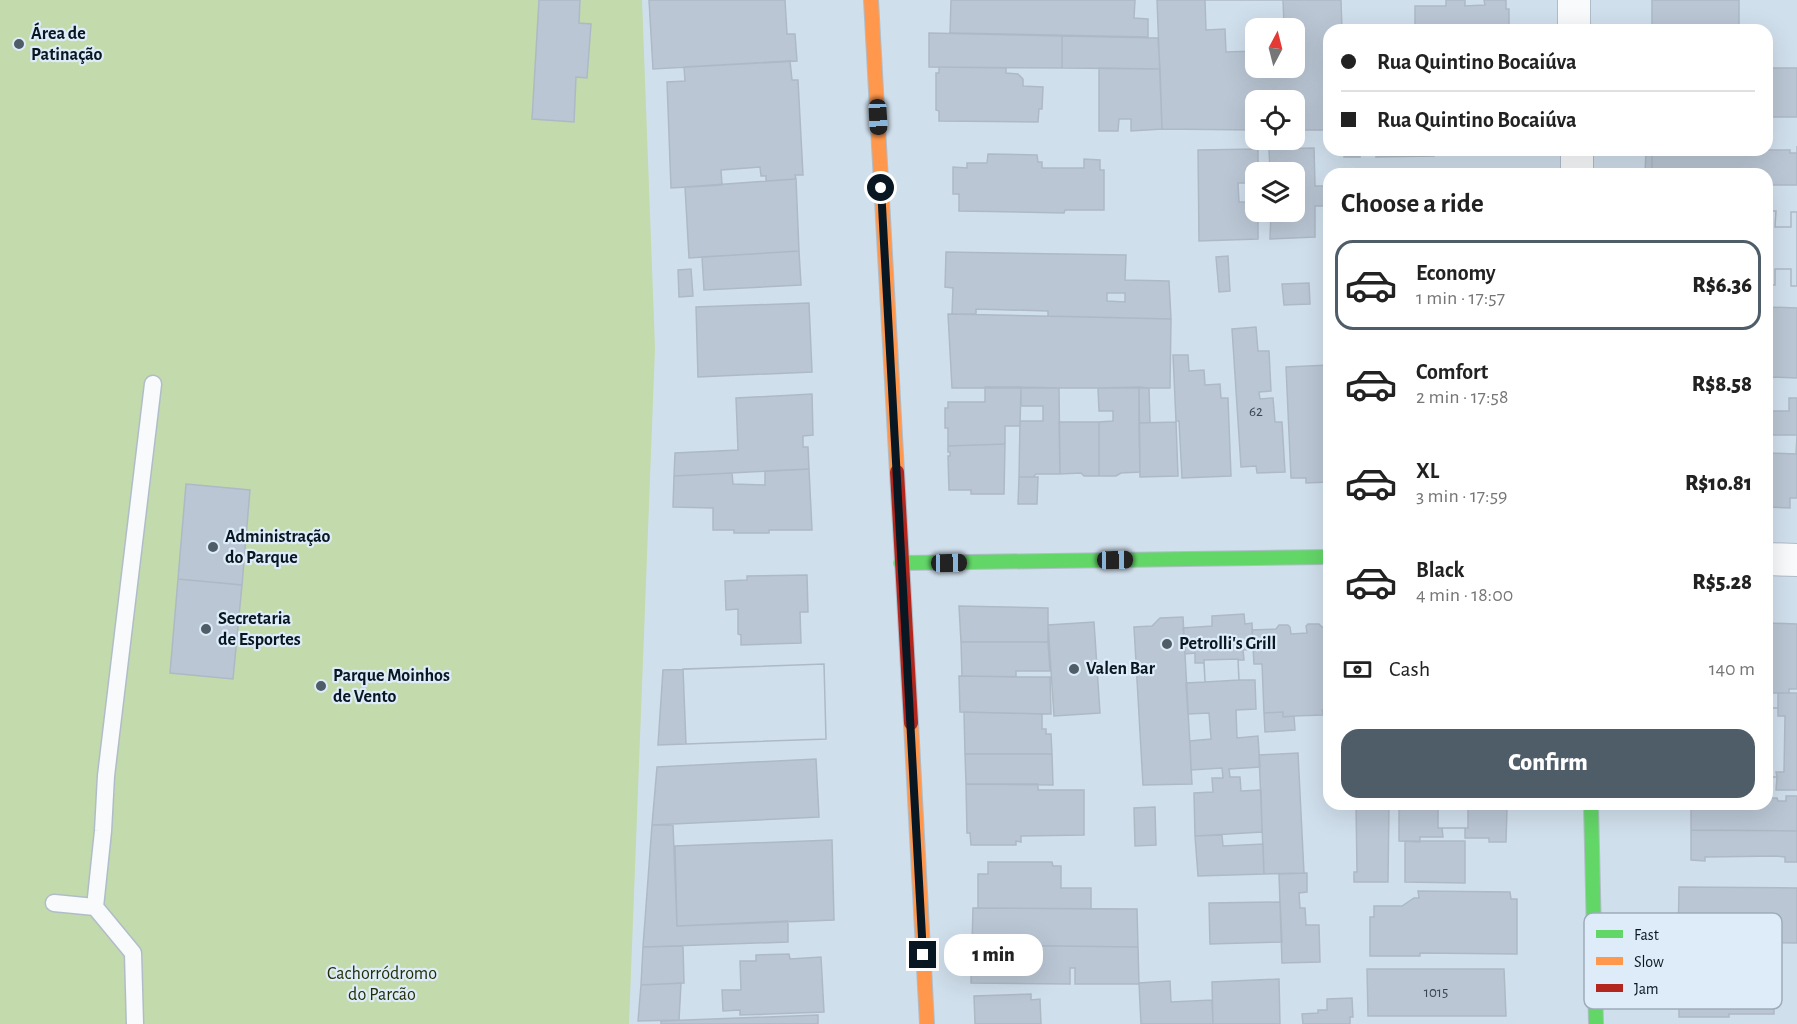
<!DOCTYPE html>
<html lang="en">
<head>
<meta charset="utf-8">
<style>
  body { margin:0; font-family:"Alegreya Sans",sans-serif; background:#f2f2f2; color:#222; height:100vh; display:flex; flex-direction:column; font-size:22px; white-space:nowrap }
  * { box-sizing:border-box; margin:0 }
  p { font-size:20px; color:#767676 }
  .icon { flex:none; width:33px; height:33px; fill:none; stroke:currentColor; stroke-width:2; stroke-linecap:round; stroke-linejoin:round }
  .map { position:relative; flex:1; overflow:hidden }
  .sheet { position:absolute; left:1323px; top:168px; width:450px; height:642px; display:flex; flex-direction:column; background:#fff; border-radius:18px; box-shadow:0 6px 24px #0002 }
  .sheet>* { flex:none }
  .hud { position:absolute; left:1323px; top:24px; width:450px; height:132px; border-radius:18px; box-shadow:0 6px 24px #0002; display:grid; align-content:center; height:132px; padding:0 18px; background:#fff }
  .needle { width:39px; rotate:7deg }
  .fabs { position:absolute; left:1245px; top:18px; display:grid; gap:12px }
  .fabs a { display:grid; place-items:center; width:60px; height:60px; border-radius:12px; background:#fff; box-shadow:0 6px 24px #0002; font-size:30px }
  .end { position:absolute; width:27px; height:27px; margin:-14px; border:8px solid #091722; background:#fff; box-shadow:0 0 0 3px #fff }
  .from { border-radius:50% }
  .bubble { position:absolute; height:42px; border-radius:18px; background:#fff; box-shadow:0 6px 24px #0002; font-size:20px; font-weight:800; line-height:42px; text-align:center }
  .car { position:absolute; width:18px; height:36px; margin:-18px -9px; border-radius:8px; box-shadow:0 0 4px 2px #0007; background:linear-gradient(#222 24%,#8ab4d8 0 40%,#222 0 76%,#8ab4d8 0 86%,#222 0) }
  .hud b { display:flex; align-items:center; gap:21px; height:57px; font-size:22px }
  .hud b+b { border-top:2px solid #e0e0e0 }
  .hud i { width:15px; height:15px; background:#222 }
  ul { padding:0; list-style:none }
  li { display:flex; align-items:center; gap:18px; height:90px; margin:0 12px 9px; padding:0 6px; border:3px solid transparent; border-radius:18px }
  li div { flex:1 }
  li b { display:block; font-size:22px }
  li em { font-style:normal; font-weight:800 }
  li.selected { border-color:#4f5d69 }
  li>.icon { width:54px; height:54px; stroke-width:1.5 }
  h2 { padding:0 18px; font-size:27px; line-height:72px }
  .pay { display:flex; align-items:center; gap:15px; height:66px; padding:0 18px; font-size:22px }
  .pay p { margin-inline-start:auto }
  .cta { display:flex; gap:12px; margin-top:auto; padding:12px 18px }
  .cta a { flex:1; height:69px; border-radius:18px; background:#4f5d69; color:#fff; font-size:24px; font-weight:800; line-height:69px; text-align:center }
  .map>svg:first-child { display:block }
</style>
</head>
<body>
<div class="map">
<svg width="1797" height="1024" viewBox="0 0 1797 1024">
  <rect width="100%" height="100%" fill="#d0dfec"/>
  <path fill="#c3daac" d="M0,0H642L655,348L629,1024H0Z"/>
  <path fill="#bac6d4" stroke="#aeb9c6" stroke-width="1.5" fill-rule="evenodd" d="M539,0H580L579,23L591,24L587,78L576,77L574,122L532,119Z
    M649,0H785L787,34H795L797,61L653,69Z
    M951,0H1135L1134,18L1148,19V37L950,33Z
    M1157,0H1341L1342,30H1329V130H1294V100H1256V130L1162,129ZM1256,28H1294V68H1256Z
    M1205,0H1283L1284,25L1273,26V28H1256V51L1226,52L1225,29L1206,30Z
    M1446,0H1465V6L1485,5L1484,0H1506V9H1509V30H1415V6H1446Z
    M1652,0H1739V30H1652Z
    M929,33L1062,36V68L929,67Z
    M1062,36L1158,38L1160,69L1062,68Z
    M790,61L792,80H798L803,175H795L796,179L766,181V176H761L760,167L721,170L722,185L671,188L667,82L685,81L684,67Z
    M939,67L1006,68V73L1018,74L1023,79V86L1043,87L1042,109H1039L1038,122L939,121V111L936,110V73H939Z
    M1099,68L1160,69L1162,129L1131,131V119H1119L1118,131H1099Z
    M1767,68H1797V117H1767Z
    M1797,146V185H1767V174H1645L1646,150H1790V153H1797Z
    M1797,146V185H1767V174H1652V151H1667V150H1790V153H1797Z
    M1797,146V185H1767V174H1652V151H1667V150H1790V153H1797Z
    M1314,148L1315,186H1324L1329,181V210L1324,206H1315V237L1270,239L1271,212H1294V172H1270L1269,149Z
    M1258,149V172H1256V212H1258V239L1199,241L1198,150Z
    M1344,150H1359L1360,157H1344Z
    M1376,150H1434V156L1376,157Z
    M988,154L1037,155L1038,162H1042V168H1084V159L1100,160V170H1104V210H1065L1064,213L959,211V194H953V167L967,168V163H987Z
    M1514,171V174H1367V173Z
    M796,179L799,251L689,258L685,187Z
    M1238,183H1256V202H1239Z
    M1767,211H1776L1775,227H1791V212H1797V286H1791V269H1775V285H1767Z
    M1767,211H1776L1775,227H1791V212H1797V286H1791V269H1775V285H1767Z
    M799,251L801,285L704,290L702,257Z
    M946,252L1126,255L1125,280L1169,281L1171,319L1048,316V311L976,309V314H952L953,288L945,287ZM1107,293H1125V302L1107,301Z
    M1228,256L1230,291L1219,292L1216,257Z
    M691,269L693,296L679,297L678,270Z
    M1309,283L1310,304L1284,305L1282,284Z
    M1324,287H1329V309H1325Z
    M809,303L812,372L698,377L696,307Z
    M1767,307L1797,308V378L1770,377V381H1767Z
    M948,314L1171,319L1170,388H952Z
    M1256,327L1258,351H1269L1271,391L1259,392L1260,399L1273,398L1275,422H1282L1285,472L1257,473L1256,466L1241,467L1232,329Z
    M1173,355H1188L1189,371L1204,370L1205,385L1220,384L1221,398H1228L1231,476L1182,478L1179,421H1176Z
    M1329,365V482L1306,483V478H1291L1286,367Z
    M985,387H1021L1020,426H1005V444L948,446V428H945V408H948V402H985Z
    M1021,387L1059,388L1060,474H1036L1033,477H1019L1020,421H1043V406H1021Z
    M1139,387L1140,472L1121,473L1116,476H1099V422L1113,421V411H1099L1098,388Z
    M1139,387L1149,388L1150,423H1139Z
    M812,394L813,435L803,436V447H808L809,469L674,476L675,453L738,450L736,398Z
    M1789,398H1797V435H1767V411H1789Z
    M1059,422H1099V476H1084L1081,473L1060,474Z
    M1176,422L1178,476L1140,477L1139,423Z
    M1767,435H1770V453L1796,454L1797,435V498H1790V508L1767,507Z
    M1005,444L1004,494H971V490H949L948,456H950V452H948V446Z
    M809,469L812,530H769V533H734V530H713V508L673,507L674,476L732,473L733,484L765,485V471Z
    M1019,477H1038L1037,504H1018Z
    M186,484L250,490L242,585L178,579Z
    M807,575L808,612H800L801,643L741,645V635L738,634V609L726,610L725,581L747,580V576Z
    M178,579L242,585L233,679L170,673Z
    M959,606L1048,608V642H961Z
    M1244,614L1245,624L1252,623L1253,649L1243,650L1244,660H1238L1239,680H1255L1256,709L1236,710L1237,738L1258,736L1260,767L1229,769L1230,777H1240L1241,791L1261,790L1262,832L1195,836L1194,793L1213,792L1212,778H1223L1222,768L1191,770L1190,741L1211,739L1209,713L1188,714L1186,683L1205,682L1204,663H1195V653L1185,654L1183,628L1212,626V616Z
    M1183,617L1192,784L1143,785L1134,627L1152,626L1160,618Z
    M1094,622L1100,713L1054,716L1048,625Z
    M1767,623L1797,624V689H1789V693H1767Z
    M1308,624H1319L1322,627H1329V709L1322,710L1323,715L1294,716L1283,717V712L1264,713L1262,664H1254L1252,630L1276,629L1279,625H1288L1290,627L1291,634L1307,633L1306,626Z
    M961,642H1048L1050,671H1016V677L962,676Z
    M1238,659L1239,680L1205,682L1204,660Z
    M824,664L826,739L686,744L683,669Z
    M824,664L826,739L658,745L663,670Z
    M959,676L1050,677L1051,714L960,712Z
    M1778,693H1797V790H1776L1777,777H1767V708H1778Z
    M1767,708H1778V716H1785L1784,772H1776L1777,777H1767Z
    M964,712L1042,714V729H1046V734H1051L1052,754H965Z
    M1283,712V717L1294,716L1295,730L1265,732L1264,713Z
    M1298,753L1304,873L1264,874L1259,755Z
    M965,754H1052L1053,785L966,784Z
    M816,759L819,817L652,825L657,767Z
    M966,784H1038V790H1084V835L1021,836V842L1016,841V845H971L970,833H967Z
    M1786,796H1797V831L1691,830V804H1767V798H1777L1778,801H1786Z
    M1356,804H1389L1388,882H1354V872H1357Z
    M1404,804H1501V809H1507L1506,842H1489V838H1465V828H1442L1443,837H1420V842L1399,841V810L1404,809Z
    M1155,807L1156,845L1135,846L1134,808Z
    M1438,808L1468,809V828H1438Z
    M652,825H673L677,926L788,921V942L643,947Z
    M1691,830L1797,831V862H1785V857L1776,856L1705,857V861L1691,860Z
    M1222,835L1223,846L1263,844L1264,874L1198,876L1195,836Z
    M832,840L834,920L677,926L675,846Z
    M1405,841H1465V883L1405,882Z
    M988,862H1052L1053,866H1061V888H1091V909L978,908V874H988Z
    M1307,873V892L1299,893L1300,908H1305L1306,925H1319L1320,962L1282,963L1279,874Z
    M1679,887L1797,888V943L1678,942Z
    M1418,891L1510,892L1511,899H1517V954L1420,953V956H1370V917H1374V906H1402L1414,898H1419Z
    M1280,902L1282,942L1210,944L1209,903Z
    M973,908L1137,909L1138,947L972,945Z
    M972,945L1138,947L1139,984H1075V968H1070V984L971,983Z
    M683,946L684,983L641,985L643,947Z
    M789,954L790,959L821,957L824,1012L740,1015V1010L723,1011L722,990H741L740,961H756V955Z
    M1680,966L1749,967V984L1774,985V1014H1729V1017H1679V1001H1668L1669,968H1680Z
    M1367,969H1504L1506,1016H1368Z
    M1279,979L1280,1024H1213L1212,982Z
    M1170,981L1171,1002L1212,1000L1213,1024H1141L1139,983Z
    M681,983L679,1020L638,1021L641,985Z
    M1031,994V1000L1040,999L1041,1024H975L974,996Z
    M1352,998L1353,1017H1350V1024H1303L1302,1014L1318,1013V1010H1327V999Z
    M818,1015V1024H661V1021Z"/>
  <g fill="none" stroke-linecap="round" stroke-linejoin="round">
    <defs>
      <path id="lane" d="M54,903L95,907
        M135,1024L133,953L95,907L103,831L106,776L153,384"/>
      <path id="street" d="M1574,0V30
        M1577,150V174
        M1767,559L1797,560"/>
      <path id="fast" d="M901,563L1329,557
        M1591,804L1596,1024"/>
      <path id="slow" d="M871,0L897,472
        M911,723L927,1024"/>
      <path id="jam" d="M897,472L911,723"/>
    </defs>
    <use href="#lane" stroke="#b0bdc9" stroke-width="19"/>
    <use href="#street" stroke="#b0bdc9" stroke-width="34"/>
    <use href="#fast" stroke="#b0bdc9" stroke-width="16"/>
    <use href="#slow" stroke="#b0bdc9" stroke-width="16"/>
    <use href="#jam" stroke="#b0bdc9" stroke-width="16"/>
    <use href="#lane" stroke="#f8fafc" stroke-width="16"/>
    <use href="#street" stroke="#f8fafc" stroke-width="32"/>
    <use href="#fast" stroke="#63d668" stroke-width="14"/>
    <use href="#slow" stroke="#ff974d" stroke-width="14"/>
    <use href="#jam" stroke="#b3261e" stroke-width="14"/>
  </g>
  <g fill="none" stroke-linecap="round" stroke-linejoin="round">
    <path stroke="#091722" stroke-width="8" d="M881,188L923,955"/>
  </g>
  <g fill="#4f5d69" stroke="#ddecf8" stroke-width="2">
    <circle cx="19" cy="44" r="6"/>
    <circle cx="213" cy="547" r="6"/>
    <circle cx="206" cy="629" r="6"/>
    <circle cx="1167" cy="644" r="6"/>
    <circle cx="1074" cy="669" r="6"/>
    <circle cx="321" cy="686" r="6"/>
  </g>
  <g text-anchor="middle" dominant-baseline="central" stroke-width="4.5" stroke-linejoin="round" paint-order="stroke">
    <g font-size="15" fill="#394652">
      <text x="1256" y="411">62</text>
      <text x="1436" y="992">1015</text>
    </g>
    <g font-size="18" font-weight="bold" fill="#091722" stroke="#ddecf8" text-anchor="start">
      <text x="31" y="34">Área de<tspan x="31" dy="21">Patinação</tspan></text>
      <text x="225" y="537">Administração<tspan x="225" dy="21">do Parque</tspan></text>
      <text x="218" y="619">Secretaria<tspan x="218" dy="21">de Esportes</tspan></text>
      <text x="1179" y="644">Petrolli's Grill</text>
      <text x="1086" y="669">Valen Bar</text>
      <text x="333" y="676">Parque Moinhos<tspan x="333" dy="21">de Vento</tspan></text>
    </g>
    <g font-size="18" fill="#232e05" stroke="#ddecf8">
      <text x="382" y="974">Cachorródromo<tspan x="382" dy="21">do Parcão</tspan></text>
    </g>
  </g>
  <rect x="1584" y="913" width="198" height="96" rx="9" fill="#ddecf8" stroke="#9dacb8" stroke-width="1.5"/>
  <rect x="1596" y="930" width="27" height="8" fill="#63d668"/>
  <rect x="1596" y="957" width="27" height="8" fill="#ff974d"/>
  <rect x="1596" y="984" width="27" height="8" fill="#b3261e"/>
  <g font-size="16" fill="#091722">
    <text x="1634" y="940">Fast</text>
    <text x="1634" y="967">Slow</text>
    <text x="1634" y="994">Jam</text>
  </g>
</svg>
<div class="fabs">
<a><svg class="needle" viewBox="-14 -14 28 28"><path d="M0-13l5 13h-10z" fill="#e53935"/><path d="M0 13l5-13h-10z" fill="#767676"/></svg></a>
<a><svg class="icon" aria-label="locate" viewBox="0 0 24 24"><circle cx="12" cy="12" r="6"/><path d="M12 2v4M12 18v4M2 12h4M18 12h4"/></svg></a>
<a><svg class="icon" aria-label="layers" viewBox="0 0 24 24"><path d="M12 4l9 5-9 5-9-5zM3 14l9 5 9-5"/></svg></a>
</div>
<i class="end from" style="left:881px;top:188px"></i>
<i class="end" style="left:923px;top:955px"></i>
<div class="bubble" style="left:944px;top:934px;width:99px">1 min</div>
<i class="car" style="left:878px;top:117px;rotate:177deg"></i>
<i class="car" style="left:1115px;top:560px;rotate:89deg"></i>
<i class="car" style="left:949px;top:563px;rotate:89deg"></i>
<div class="hud">
<b><i class="from"></i>Rua Quintino Bocaiúva</b>
<b><i></i>Rua Quintino Bocaiúva</b>
</div>
<section class="sheet">
<h2>Choose a ride</h2>
<ul>
<li class="selected"><svg class="icon" aria-label="car" viewBox="0 0 24 24"><path d="M5 17H2v-5l4-1 3-4h7l3 4 3 1v5h-3M9 17h6M6 11h13"/><circle cx="7" cy="17" r="2"/><circle cx="17" cy="17" r="2"/></svg><div><b>Economy</b><p>1 min · 17:57</p></div><em>R$6.36</em></li>
<li><svg class="icon" aria-label="car" viewBox="0 0 24 24"><path d="M5 17H2v-5l4-1 3-4h7l3 4 3 1v5h-3M9 17h6M6 11h13"/><circle cx="7" cy="17" r="2"/><circle cx="17" cy="17" r="2"/></svg><div><b>Comfort</b><p>2 min · 17:58</p></div><em>R$8.58</em></li>
<li><svg class="icon" aria-label="car" viewBox="0 0 24 24"><path d="M5 17H2v-5l4-1 3-4h7l3 4 3 1v5h-3M9 17h6M6 11h13"/><circle cx="7" cy="17" r="2"/><circle cx="17" cy="17" r="2"/></svg><div><b>XL</b><p>3 min · 17:59</p></div><em>R$10.81</em></li>
<li><svg class="icon" aria-label="car" viewBox="0 0 24 24"><path d="M5 17H2v-5l4-1 3-4h7l3 4 3 1v5h-3M9 17h6M6 11h13"/><circle cx="7" cy="17" r="2"/><circle cx="17" cy="17" r="2"/></svg><div><b>Black</b><p>4 min · 18:00</p></div><em>R$5.28</em></li>
</ul>
<div class="pay"><svg class="icon" aria-label="cash" viewBox="0 0 24 24"><path d="M3 7h18v10H3z"/><circle cx="12" cy="12" r="2"/></svg>Cash<p>140 m</p></div>
<div class="cta"><a>Confirm</a></div>
</section>
</div>
</body>
</html>
